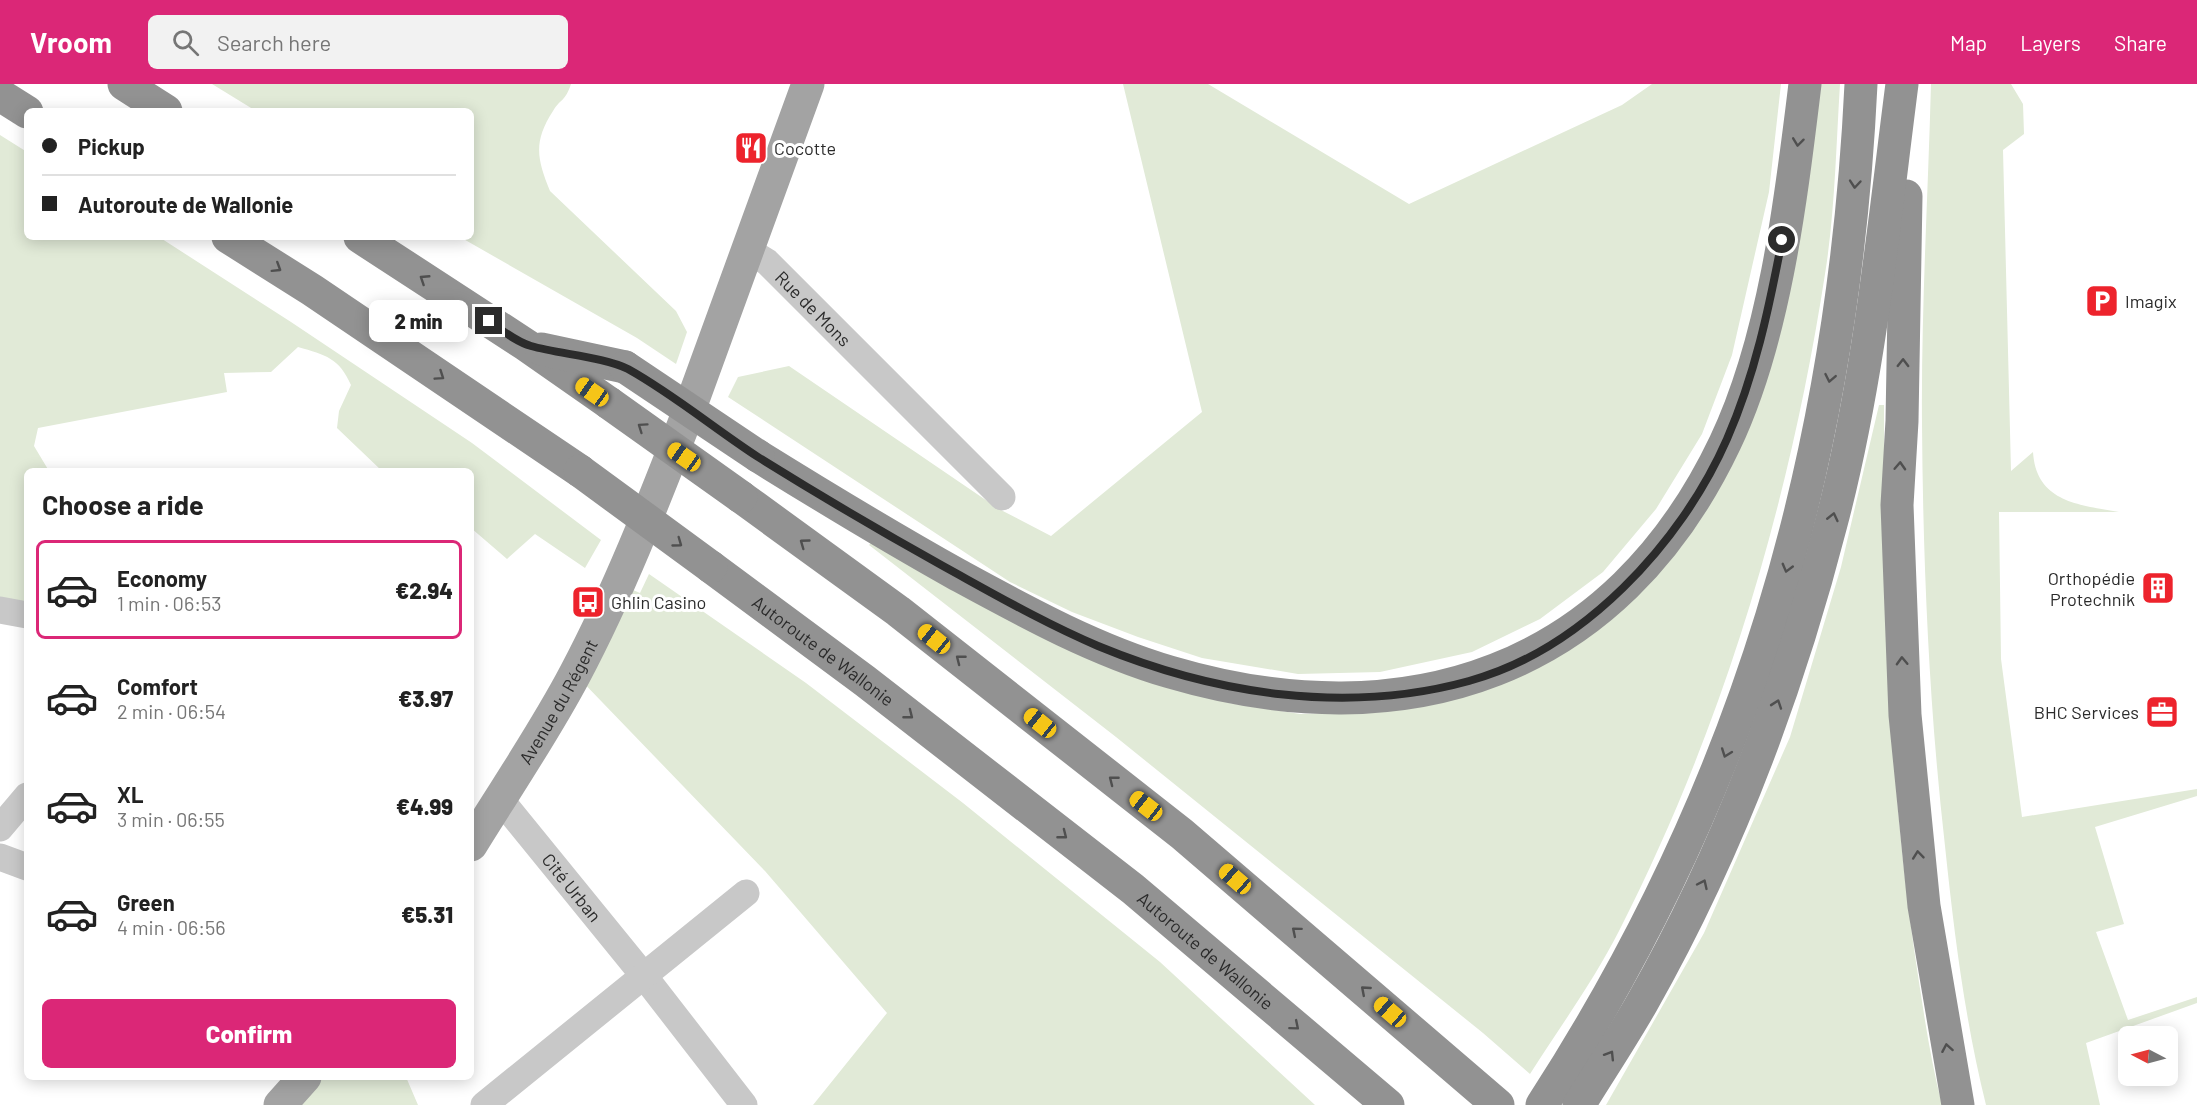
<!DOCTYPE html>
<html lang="en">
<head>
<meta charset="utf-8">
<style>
  body { margin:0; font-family:Barlow,sans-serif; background:#f2f2f2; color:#222; height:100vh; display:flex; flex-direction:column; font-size:22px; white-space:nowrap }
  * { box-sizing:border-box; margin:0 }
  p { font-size:20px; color:#767676 }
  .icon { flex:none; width:33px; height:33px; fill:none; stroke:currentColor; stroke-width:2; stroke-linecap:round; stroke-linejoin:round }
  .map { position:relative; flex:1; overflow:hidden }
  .sheet { position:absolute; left:24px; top:384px; width:450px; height:612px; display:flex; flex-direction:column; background:#fff; border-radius:9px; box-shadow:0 3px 15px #0003 }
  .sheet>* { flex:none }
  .banner { position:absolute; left:24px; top:24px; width:450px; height:132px; border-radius:9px; box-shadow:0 3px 15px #0003; display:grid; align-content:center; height:132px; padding:0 18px; background:#fff }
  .needle { width:39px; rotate:276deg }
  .fabs { position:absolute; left:2118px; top:942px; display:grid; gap:12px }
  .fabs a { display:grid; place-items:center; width:60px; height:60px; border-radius:9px; background:#fff; box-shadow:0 3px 15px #0003; font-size:30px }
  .end { position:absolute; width:27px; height:27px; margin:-14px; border:8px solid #2b2b2b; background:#fff; box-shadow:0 0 0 3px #fff }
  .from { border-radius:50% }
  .bubble { position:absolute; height:42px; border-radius:9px; background:#fff; box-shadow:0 3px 15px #0003; font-size:20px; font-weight:800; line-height:42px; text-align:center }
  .car { position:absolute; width:18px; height:36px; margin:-18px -9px; border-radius:8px; box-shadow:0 0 4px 2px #0007; background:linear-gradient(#f5c518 24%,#345 0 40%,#f5c518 0 76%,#345 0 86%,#f5c518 0) }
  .banner b { display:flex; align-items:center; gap:21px; height:57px; font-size:22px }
  .banner b+b { border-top:2px solid #e0e0e0 }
  .banner i { width:15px; height:15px; background:#222 }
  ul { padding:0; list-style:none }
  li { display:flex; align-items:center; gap:18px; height:99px; margin:0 12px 9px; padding:0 6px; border:3px solid transparent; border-radius:9px }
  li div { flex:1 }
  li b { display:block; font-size:22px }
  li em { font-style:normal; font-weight:800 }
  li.current { border-color:#db2777 }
  li>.icon { width:54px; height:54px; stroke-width:1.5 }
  h2 { padding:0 18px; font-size:27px; line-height:72px }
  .button { display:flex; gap:12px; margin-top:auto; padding:12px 18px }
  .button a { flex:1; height:69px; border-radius:9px; background:#db2777; color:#fff; font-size:24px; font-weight:800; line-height:69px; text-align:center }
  header { display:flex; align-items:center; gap:36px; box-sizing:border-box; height:84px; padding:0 30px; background:#db2777; color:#fff }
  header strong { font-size:28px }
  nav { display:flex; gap:33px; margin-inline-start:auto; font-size:21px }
  .search { width:420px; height:54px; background:#f2f2f2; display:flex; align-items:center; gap:15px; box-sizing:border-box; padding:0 21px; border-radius:9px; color:#767676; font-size:22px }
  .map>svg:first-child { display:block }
</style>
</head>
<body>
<header>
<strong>Vroom</strong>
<div class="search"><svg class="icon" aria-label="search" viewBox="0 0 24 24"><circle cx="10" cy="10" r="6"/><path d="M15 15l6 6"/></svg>Search here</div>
<nav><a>Map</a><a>Layers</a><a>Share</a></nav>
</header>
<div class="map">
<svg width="2197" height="1021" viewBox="0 0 2197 1021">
  <rect width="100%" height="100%" fill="#fff"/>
  <path fill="#e1ead7" d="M212,0H571C565,18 561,14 553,27C533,58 537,75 550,107L676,227L687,248L676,280L637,254L460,153H471V27H256Z
    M1123,0H1208L1409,120L1622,21L1652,0H1781L1769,108L1732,271L1702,350L1656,425L1603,488L1540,535L1472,568L1380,588L1298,590L1202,574L1138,553L1072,528L1010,498L728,313L738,293L789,282L999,425L1051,452L1202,328Z
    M1817,0H1840C1836,63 1835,128 1825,190C1790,417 1724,641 1619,847C1594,896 1560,943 1530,990L1483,949L1116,653L869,461L875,454L1206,611L1229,619L1300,630L1381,628L1465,611L1543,577L1612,534L1681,463L1723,397L1749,337Z
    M1931,0H2011L2023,20L2024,50L2003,66L2011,387L2033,368C2036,418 2079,421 2119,428H1999L2001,575L2022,733L2197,705V712L2095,743L2124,840L2096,848L2128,936L2197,913V919L2086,959L2100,1021H1986C1965,937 1954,848 1945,762C1929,622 1923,480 1922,340C1921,227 1928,113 1931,0Z
    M0,51L27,68V153H159L291,238L472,359L601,456L585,484L535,450L507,475L471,444V387H382L337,344L339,327L351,301C339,274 326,271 298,263L271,288L224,289L227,308L38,344L34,362L49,387H27V531L0,526Z
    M1879,321H1884C1884,503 1888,684 1914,865C1922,917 1929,970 1942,1021H1606L1704,849L1790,653L1841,483Z
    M649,490L806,599L963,719L1160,878L1315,1021H813L887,929L765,787L575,590L619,500L640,509Z
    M305,993H406L418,1021H280Z"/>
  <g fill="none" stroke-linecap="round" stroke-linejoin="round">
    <g stroke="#c8c8c8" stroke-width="27">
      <path id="s1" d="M748,166L767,178L1002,413"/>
      <path d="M0,526L27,531"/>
      <path id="s2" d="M500,715L644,892L744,1021"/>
      <path d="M0,744L27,712"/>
      <path d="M0,773L27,783"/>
      <path d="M484,1021L746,809"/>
    </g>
    <g stroke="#a3a3a3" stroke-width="33">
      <path id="s3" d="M471,761C506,704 544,649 575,590C620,505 655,414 690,324C730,216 769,108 808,0"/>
      <path d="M280,1021L305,993"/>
    </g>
    <g stroke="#929292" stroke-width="33">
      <path d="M124,0L166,27"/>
      <path d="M0,11L27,28"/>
      <path d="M1906,112L1902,337L1897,421L1905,631L1924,822L1958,1021"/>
      <path d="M228,153L312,206L580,387"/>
      <path d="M360,153L526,261L609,319"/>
      <path d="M541,265L625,283"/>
      <path d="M758,372C824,413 890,453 958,491C1026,528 1095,566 1170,588C1407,658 1616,588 1725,359C1775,254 1791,115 1805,0"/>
      <path d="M741,413L898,527L1182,750L1498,1021"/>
      <path id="s4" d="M711,483L865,597L1133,805L1388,1021"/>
      <path d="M1542,1021C1747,705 1843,375 1861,0"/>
      <path d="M1579,1021C1600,987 1622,954 1642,919C1727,769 1788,607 1831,440C1869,296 1883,147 1902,0"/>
    </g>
    <path stroke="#929292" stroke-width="33" d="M625,283L758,372
      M609,319L741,413
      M580,387L711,483"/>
  </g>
  <defs><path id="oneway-chevron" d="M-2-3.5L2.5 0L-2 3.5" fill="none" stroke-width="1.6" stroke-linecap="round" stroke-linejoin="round" transform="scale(1.5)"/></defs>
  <g stroke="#4f4f4f">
    <use href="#oneway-chevron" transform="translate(1798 58) rotate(97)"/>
    <use href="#oneway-chevron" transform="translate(1855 100) rotate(95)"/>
    <use href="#oneway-chevron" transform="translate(277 184) rotate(32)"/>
    <use href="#oneway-chevron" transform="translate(424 195) rotate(-147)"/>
    <use href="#oneway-chevron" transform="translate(1903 279) rotate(-89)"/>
    <use href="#oneway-chevron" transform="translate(440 292) rotate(34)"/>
    <use href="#oneway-chevron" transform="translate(1830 294) rotate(101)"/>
    <use href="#oneway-chevron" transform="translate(642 343) rotate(-145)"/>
    <use href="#oneway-chevron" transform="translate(1900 382) rotate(-87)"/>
    <use href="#oneway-chevron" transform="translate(1833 433) rotate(-77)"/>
    <use href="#oneway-chevron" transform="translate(678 459) rotate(36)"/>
    <use href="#oneway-chevron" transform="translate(804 459) rotate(-144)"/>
    <use href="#oneway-chevron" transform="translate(1787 484) rotate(105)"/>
    <use href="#oneway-chevron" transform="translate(960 575) rotate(-142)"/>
    <use href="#oneway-chevron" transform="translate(1902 577) rotate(-92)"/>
    <use href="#oneway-chevron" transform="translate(1777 620) rotate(-71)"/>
    <use href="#oneway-chevron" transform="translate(909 631) rotate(38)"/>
    <use href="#oneway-chevron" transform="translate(1726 669) rotate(110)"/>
    <use href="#oneway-chevron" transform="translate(1113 696) rotate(-142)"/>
    <use href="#oneway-chevron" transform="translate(1063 751) rotate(38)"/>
    <use href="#oneway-chevron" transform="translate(1918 771) rotate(-96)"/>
    <use href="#oneway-chevron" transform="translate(1703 800) rotate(-65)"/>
    <use href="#oneway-chevron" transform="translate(1296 847) rotate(-140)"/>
    <use href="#oneway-chevron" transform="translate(1365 906) rotate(-139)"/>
    <use href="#oneway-chevron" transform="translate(1295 942) rotate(40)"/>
    <use href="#oneway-chevron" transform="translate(1947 964) rotate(-100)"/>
    <use href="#oneway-chevron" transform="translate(1610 971) rotate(-58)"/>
  </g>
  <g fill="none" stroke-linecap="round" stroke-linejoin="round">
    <path stroke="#2b2b2b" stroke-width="8" d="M489,237C502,246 516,258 531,262C559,270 604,273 628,285C673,310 715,345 758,373C819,411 880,447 943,482C994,510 1044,539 1098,562C1214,610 1346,631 1469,597C1582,566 1681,460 1727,355C1755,291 1769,224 1782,156"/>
  </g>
  <defs>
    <symbol id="restaurant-square" viewBox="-11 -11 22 22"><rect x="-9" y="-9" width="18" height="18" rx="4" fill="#ed232c" stroke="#fff"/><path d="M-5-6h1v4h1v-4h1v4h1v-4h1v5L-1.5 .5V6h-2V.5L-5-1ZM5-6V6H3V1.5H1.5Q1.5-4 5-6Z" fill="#fff"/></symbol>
    <symbol id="parking-square" viewBox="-11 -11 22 22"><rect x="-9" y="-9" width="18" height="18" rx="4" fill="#ed232c" stroke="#fff"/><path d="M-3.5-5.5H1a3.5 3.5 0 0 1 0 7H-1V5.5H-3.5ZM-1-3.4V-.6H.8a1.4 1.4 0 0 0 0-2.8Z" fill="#fff"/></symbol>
    <symbol id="building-square" viewBox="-11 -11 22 22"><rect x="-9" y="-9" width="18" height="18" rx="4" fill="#ed232c" stroke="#fff"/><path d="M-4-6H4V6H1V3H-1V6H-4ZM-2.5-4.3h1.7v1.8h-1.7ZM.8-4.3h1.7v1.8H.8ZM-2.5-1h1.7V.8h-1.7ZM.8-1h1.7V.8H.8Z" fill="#fff"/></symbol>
    <symbol id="bus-square" viewBox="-11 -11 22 22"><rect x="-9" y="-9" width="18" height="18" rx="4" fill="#ed232c" stroke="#fff"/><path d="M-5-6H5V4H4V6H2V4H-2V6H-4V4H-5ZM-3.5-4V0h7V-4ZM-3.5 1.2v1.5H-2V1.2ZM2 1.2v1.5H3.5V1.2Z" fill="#fff"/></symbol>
    <symbol id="office-square" viewBox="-11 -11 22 22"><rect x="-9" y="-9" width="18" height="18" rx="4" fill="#ed232c" stroke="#fff"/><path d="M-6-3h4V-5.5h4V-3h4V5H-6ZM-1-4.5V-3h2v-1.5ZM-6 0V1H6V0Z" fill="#fff"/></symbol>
  </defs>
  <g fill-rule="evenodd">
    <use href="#restaurant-square" x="732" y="45" width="38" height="38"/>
    <use href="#parking-square" x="2083" y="198" width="38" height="38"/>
    <use href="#building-square" x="2139" y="485" width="38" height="38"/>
    <use href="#bus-square" x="569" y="499" width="38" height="38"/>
    <use href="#office-square" x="2143" y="609" width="38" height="38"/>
  </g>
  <g text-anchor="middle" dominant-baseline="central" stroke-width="6" stroke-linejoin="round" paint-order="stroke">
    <g font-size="18" fill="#2b2b2b" stroke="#fff" text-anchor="start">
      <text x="774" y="64">Cocotte</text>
      <text x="2125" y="217">Imagix</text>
      <text x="2135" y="494" text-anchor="end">Orthopédie<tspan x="2135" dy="21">Protechnik</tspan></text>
      <text x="611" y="518">Ghlin Casino</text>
      <text x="2139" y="628" text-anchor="end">BHC Services</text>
    </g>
    <g font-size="18" fill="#2b2b2b" stroke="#fff">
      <text stroke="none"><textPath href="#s1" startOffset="88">Rue de Mons</textPath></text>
      <text stroke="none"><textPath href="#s4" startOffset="140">Autoroute de Wallonie</textPath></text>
      <text stroke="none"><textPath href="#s3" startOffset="168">Avenue du Régent</textPath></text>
      <text stroke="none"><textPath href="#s2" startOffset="114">Cité Urban</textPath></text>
      <text stroke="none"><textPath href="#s4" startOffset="626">Autoroute de Wallonie</textPath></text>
    </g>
  </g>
</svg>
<div class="fabs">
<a><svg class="needle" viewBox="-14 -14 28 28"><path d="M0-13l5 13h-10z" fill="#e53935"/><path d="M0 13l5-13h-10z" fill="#767676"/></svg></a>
</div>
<i class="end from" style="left:1782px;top:156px"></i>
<i class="end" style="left:489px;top:237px"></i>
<div class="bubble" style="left:369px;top:216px;width:99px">2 min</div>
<i class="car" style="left:592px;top:308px;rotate:305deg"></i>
<i class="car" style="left:684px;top:373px;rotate:305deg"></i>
<i class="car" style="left:934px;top:555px;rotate:309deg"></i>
<i class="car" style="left:1040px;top:639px;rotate:309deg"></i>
<i class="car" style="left:1146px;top:722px;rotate:308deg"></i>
<i class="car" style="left:1235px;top:795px;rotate:311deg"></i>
<i class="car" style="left:1390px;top:928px;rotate:311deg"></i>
<div class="banner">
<b><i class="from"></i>Pickup</b>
<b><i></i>Autoroute de Wallonie</b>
</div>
<section class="sheet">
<h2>Choose a ride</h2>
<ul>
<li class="current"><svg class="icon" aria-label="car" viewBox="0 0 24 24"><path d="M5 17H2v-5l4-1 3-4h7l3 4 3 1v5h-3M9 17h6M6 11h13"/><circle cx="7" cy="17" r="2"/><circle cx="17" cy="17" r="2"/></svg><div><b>Economy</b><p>1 min · 06:53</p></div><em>€2.94</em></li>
<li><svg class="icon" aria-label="car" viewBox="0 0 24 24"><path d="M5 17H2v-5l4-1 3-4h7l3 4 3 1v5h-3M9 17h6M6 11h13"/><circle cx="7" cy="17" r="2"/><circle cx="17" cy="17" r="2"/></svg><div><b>Comfort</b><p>2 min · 06:54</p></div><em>€3.97</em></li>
<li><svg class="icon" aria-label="car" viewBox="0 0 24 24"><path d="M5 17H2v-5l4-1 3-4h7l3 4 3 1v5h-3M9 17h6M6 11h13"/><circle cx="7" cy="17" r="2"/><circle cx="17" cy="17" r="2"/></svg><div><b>XL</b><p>3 min · 06:55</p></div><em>€4.99</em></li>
<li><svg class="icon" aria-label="car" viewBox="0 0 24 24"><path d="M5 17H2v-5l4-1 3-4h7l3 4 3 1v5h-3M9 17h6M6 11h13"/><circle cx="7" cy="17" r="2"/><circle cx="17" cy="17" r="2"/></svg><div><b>Green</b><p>4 min · 06:56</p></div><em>€5.31</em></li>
</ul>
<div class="button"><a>Confirm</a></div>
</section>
</div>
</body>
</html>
